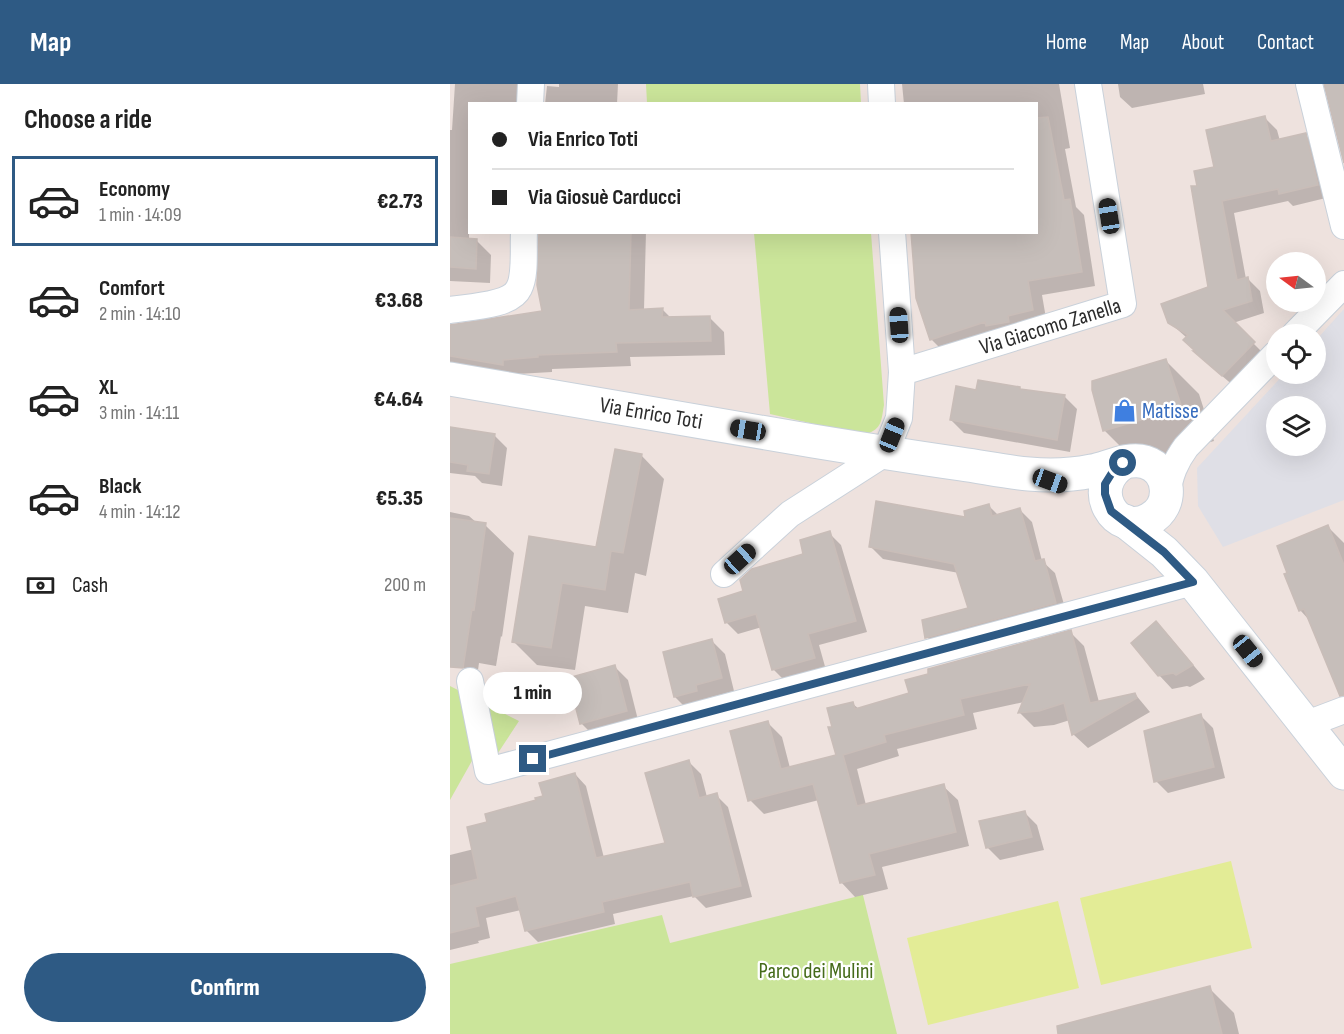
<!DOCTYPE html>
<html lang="en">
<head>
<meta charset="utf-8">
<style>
  body { margin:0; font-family:"Sofia Sans Condensed",sans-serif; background:#f6f6f6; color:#222; height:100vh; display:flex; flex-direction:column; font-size:22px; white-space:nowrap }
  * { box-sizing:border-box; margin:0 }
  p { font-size:20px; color:#767676 }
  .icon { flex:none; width:33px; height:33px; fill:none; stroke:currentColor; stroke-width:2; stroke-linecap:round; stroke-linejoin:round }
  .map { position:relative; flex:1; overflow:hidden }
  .details { display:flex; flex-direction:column; background:#fff; width:450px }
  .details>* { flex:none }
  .hud { position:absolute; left:18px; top:18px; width:570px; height:132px; border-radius:0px; box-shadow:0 6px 24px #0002; display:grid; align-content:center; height:132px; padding:0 24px; background:#fff }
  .needle { width:39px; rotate:285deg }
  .fabs { position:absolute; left:816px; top:168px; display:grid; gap:12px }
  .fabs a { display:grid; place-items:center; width:60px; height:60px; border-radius:50%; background:#fff; box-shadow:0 6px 24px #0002; font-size:30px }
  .end { position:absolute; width:27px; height:27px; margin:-14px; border:8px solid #2e5a84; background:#fff; box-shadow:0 0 0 3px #fff }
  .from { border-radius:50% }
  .bubble { position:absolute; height:42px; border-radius:21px; background:#fff; box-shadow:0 6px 24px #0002; font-size:20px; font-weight:800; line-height:42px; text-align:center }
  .car { position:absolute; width:18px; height:36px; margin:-18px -9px; border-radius:8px; box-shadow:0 0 4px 2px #0007; background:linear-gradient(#222 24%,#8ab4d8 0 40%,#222 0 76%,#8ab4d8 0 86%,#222 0) }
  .hud b { display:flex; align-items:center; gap:21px; height:57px; font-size:22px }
  .hud b+b { border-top:2px solid #e0e0e0 }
  .hud i { width:15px; height:15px; background:#222 }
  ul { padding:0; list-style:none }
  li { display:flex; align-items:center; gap:18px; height:90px; margin:0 12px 9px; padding:0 12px; border:3px solid transparent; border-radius:0px }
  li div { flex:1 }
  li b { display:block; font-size:22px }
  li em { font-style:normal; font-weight:800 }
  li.active { border-color:#2e5a84 }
  li>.icon { width:54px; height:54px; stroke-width:1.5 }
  h2 { padding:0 24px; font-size:27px; line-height:72px }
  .pay { display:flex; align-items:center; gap:15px; height:66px; padding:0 24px; font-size:22px }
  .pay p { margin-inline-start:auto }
  .button { display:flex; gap:12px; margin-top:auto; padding:12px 24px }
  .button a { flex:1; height:69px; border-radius:36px; background:#2e5a84; color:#fff; font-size:24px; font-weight:800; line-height:69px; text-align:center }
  header { display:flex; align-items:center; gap:36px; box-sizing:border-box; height:84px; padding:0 30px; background:#2e5a84; color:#fff }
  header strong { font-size:28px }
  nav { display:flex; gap:33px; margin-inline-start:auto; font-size:21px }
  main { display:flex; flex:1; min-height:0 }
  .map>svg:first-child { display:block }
</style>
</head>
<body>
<header>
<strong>Map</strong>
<nav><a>Home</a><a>Map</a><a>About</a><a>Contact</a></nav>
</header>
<main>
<section class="details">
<h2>Choose a ride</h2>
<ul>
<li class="active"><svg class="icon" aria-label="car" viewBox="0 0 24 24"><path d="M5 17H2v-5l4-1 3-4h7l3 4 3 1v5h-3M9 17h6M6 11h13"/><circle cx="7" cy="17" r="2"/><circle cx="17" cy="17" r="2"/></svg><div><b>Economy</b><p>1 min · 14:09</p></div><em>€2.73</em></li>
<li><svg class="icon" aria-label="car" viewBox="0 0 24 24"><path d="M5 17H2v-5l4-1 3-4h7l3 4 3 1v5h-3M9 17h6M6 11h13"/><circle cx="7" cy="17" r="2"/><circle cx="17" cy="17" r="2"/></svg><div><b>Comfort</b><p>2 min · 14:10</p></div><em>€3.68</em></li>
<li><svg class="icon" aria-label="car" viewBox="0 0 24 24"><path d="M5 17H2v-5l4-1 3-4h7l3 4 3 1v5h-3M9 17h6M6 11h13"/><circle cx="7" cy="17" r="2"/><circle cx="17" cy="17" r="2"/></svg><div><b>XL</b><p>3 min · 14:11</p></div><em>€4.64</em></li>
<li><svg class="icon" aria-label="car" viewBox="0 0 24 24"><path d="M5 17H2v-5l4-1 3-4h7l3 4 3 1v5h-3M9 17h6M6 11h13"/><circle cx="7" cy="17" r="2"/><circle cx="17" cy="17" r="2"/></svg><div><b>Black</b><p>4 min · 14:12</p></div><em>€5.35</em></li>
</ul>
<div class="pay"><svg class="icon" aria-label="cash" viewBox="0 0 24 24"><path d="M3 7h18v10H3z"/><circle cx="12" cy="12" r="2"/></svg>Cash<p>200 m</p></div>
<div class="button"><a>Confirm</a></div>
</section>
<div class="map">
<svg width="894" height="950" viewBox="0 0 894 950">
  <rect width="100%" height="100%" fill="#eee2de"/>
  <path fill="#dfdfe6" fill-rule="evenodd" d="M894,225V416L773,463L748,422L747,384L834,290H866V256ZM826,322H866V362H826Z"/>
  <path fill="#cbe59a" d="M196,0H410L411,19H197Z
    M304,149H421L434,321C431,338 432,346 413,351L320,330Z
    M0,602L69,637L46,672L23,675L0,716Z
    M413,811L447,950H0V880L212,831L220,859Z"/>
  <path fill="#e3ec96" d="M781,777L802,864L651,901L630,814Z
    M608,817L629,904L478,941L457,854Z"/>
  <path fill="#0003" d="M1,0H67L81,14V20H20L19,156H26L41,171L40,199L0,197V46H2L5,0Z
    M109,0H168L167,20H95L97,2L109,3Z
    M452,0H609L620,64L615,65L626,123L634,131L645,202L592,211L597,240L495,269L481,255L586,148V20H454Z
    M668,0H753L755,10L682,24L670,13Z
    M815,34L827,46L830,57L855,51L867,63L880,113L843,122L838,117L784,129L796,195H798L810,207L814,229L783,239L816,272L785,303L757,279L746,268H747L737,254L719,238L760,204L748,103Z
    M91,148H196L194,226L212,225L221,234L259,233L274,248L275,271L180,273L181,282L102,285V288L67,290L0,284V242L93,229Z
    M716,277L749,310L764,357L687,379L654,346Z
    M527,307H572L614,312L627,325L620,368L514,349L501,336Z
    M0,344L44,351L57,364L52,402L32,399L25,392L0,389Z
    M191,371L214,395L196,492L185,489L178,529L135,522L125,586L87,581L63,557L81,454L147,464Z
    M538,421L549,432L570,426L582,438L592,477L605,489L617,531L489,565L477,553L520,525L509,489L433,475L421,463L517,435Z
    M0,428L19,432L27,439L35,441L64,469L52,553L51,552L46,582L29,579L28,586L8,583L0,575Z
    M878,443L894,459V602L860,537L850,526Z
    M379,449L391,461L417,548L369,561L376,586L335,597L323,585L312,543L288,550L276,538L295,508L355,471Z
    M706,539L719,552L755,595L740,603L737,602L722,605L709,591Z
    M620,548L634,562L649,618L685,610L700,628L638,664L624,651L620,636L604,641L584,643L570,629L574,618L523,629L527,645L447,665L449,672L407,685L416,721L493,702L508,716L519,762L432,783L438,805L405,813L391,798L369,716L314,730L300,716L318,639L332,653L340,684L388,672L384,645L403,620L409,625L461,610Z
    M262,557L275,570L284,607L258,614L259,620L238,626L225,613Z
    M165,583L178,596L189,640L144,652L131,639Z
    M751,632L763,644L775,694L718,709L706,697Z
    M239,678L251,690L257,713L266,711L278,723L302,813L256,824L244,812L163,830L165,840L88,858L76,846L71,826L36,834L40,854L28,857L29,859L0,866V771L24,765L39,739L88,717L125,690L136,702L154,774L217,760Z
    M574,728L587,741L594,766L550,776L537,763Z
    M759,904L784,929L789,950H613Z"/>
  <path fill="#c6beba" stroke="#c9bdb8" stroke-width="1.5" d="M874,0H894V79Z
    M815,32L821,57L856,49L868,101L829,110L828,105L772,117L787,196L798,193L802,217L773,226L805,258L772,292L743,267H745L733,256L738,251L718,239L711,220L758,203L741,102H747L744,87L764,83L756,46Z
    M598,33L614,116L620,115L632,188L578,197L583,226L558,232L559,238L536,242L535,238L480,256L466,214L461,148H586V34Z
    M89,148H181L179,226L213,224L212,233L260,232L261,257L166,259L167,268L88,271V273L53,276V281L0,272V241L92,227L87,201Z
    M0,153L27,155L26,185L0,183Z
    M716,275L732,324L653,347L642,306V297Z
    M528,296L570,303V305L615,311L607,356L500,336L506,302L526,306Z
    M0,343L45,350L39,390L17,387L18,381L0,378Z
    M165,365L192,370L173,469L161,467L155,506L112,499L101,564L62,558L79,452L146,463Z
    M426,417L515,433L514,427L539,420L542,432L570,424L585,477L594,475L606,519L475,554L472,536L518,524L504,480L419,463Z
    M0,434L36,439L24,526L22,525L13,584L0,583Z
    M878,441L894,481V611L890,612L854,525L849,527L834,490L837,489L827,462Z
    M380,447L406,537L358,550L365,574L322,586L306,530L275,539L268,515L293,507L290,496L302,485L353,470L350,456Z
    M706,537L743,581L726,591L723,589L708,592L681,559Z
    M621,546L640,619L685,609L687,614L622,651L614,619L589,627L568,629L580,600L510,615L514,631L434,651L436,658L393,671L407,722L494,700L506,748L419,770L425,791L390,799L363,700L298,717L280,647L318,637L331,685L386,671L378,643H382L377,624L403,618L405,625L459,609L455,596L478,590V585Z
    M262,555L272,594L246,601L247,607L224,613L213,568Z
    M165,581L177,627L130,640L118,594Z
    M751,630L764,683L704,698L694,647Z
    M239,676L249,714L267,709L291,802L243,813L240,798L152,818L154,828L75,847L66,812L25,823L29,842L0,849V802L28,795L17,743L37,738L35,730L86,716L85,714L93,712L89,699L125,689L146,774L215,759L195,689Z
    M575,727L582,753L536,764L529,737Z
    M760,902L772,950H608L607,942Z"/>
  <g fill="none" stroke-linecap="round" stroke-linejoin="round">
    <defs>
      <g id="street">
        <path d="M431,0L432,20"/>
        <path d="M859,0L894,142"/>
        <path d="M80,20L81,0"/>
        <path d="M442,148L452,288"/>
        <path d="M0,226C18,223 61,222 69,204C76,191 73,164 74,148"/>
        <path d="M845,250L894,200"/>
        <path d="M717,410C720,391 725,378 736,363L826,270"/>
        <path id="s1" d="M274,490L340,430L435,369L449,334L452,288L673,220L638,0"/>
        <path d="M20,597L38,687L743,498"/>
        <path d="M857,640L894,626"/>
      </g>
      <g id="secondary">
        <path id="s2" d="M0,295C121,316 242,336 363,357C412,365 462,373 511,380C533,383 556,388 579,390C599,392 622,391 642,387C658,384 678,373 695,378C721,386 724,422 700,435C665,455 635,403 673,379"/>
        <path d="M675,437L714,468L743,498L894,689"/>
      </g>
    </defs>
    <use href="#street" stroke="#c9d1da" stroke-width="28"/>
    <use href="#secondary" stroke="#c9d1da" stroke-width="35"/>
    <use href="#street" stroke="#fff" stroke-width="26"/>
    <use href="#secondary" stroke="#fff" stroke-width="33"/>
  </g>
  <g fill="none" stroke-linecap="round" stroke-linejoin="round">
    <path stroke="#2e5a84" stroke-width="8" d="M83,675L743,498L714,468L661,427L655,410V400L665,384L673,379"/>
  </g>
  <defs>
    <symbol id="shop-bare" viewBox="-9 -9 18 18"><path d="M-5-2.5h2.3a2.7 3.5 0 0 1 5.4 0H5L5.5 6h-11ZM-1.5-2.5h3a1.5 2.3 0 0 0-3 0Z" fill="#3f7fe0" stroke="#fff" stroke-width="2.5" paint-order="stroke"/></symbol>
  </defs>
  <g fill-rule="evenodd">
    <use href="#shop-bare" x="658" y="310" width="33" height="33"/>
  </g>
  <g text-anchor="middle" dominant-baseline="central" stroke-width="4.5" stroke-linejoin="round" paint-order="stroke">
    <g font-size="22" fill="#2c2c2c" stroke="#fff">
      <text stroke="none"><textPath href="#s1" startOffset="441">Via Giacomo Zanella</textPath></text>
      <text stroke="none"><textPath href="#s2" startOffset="204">Via Enrico Toti</textPath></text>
    </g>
    <g font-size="22" fill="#366cbe" stroke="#fff" text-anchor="start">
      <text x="692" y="327">Matisse</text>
    </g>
    <g font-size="22" fill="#456b1a" stroke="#fff">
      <text x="366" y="887">Parco dei Mulini</text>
    </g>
  </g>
</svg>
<div class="fabs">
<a><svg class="needle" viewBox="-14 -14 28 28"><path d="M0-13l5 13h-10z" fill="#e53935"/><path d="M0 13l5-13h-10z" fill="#767676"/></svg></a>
<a><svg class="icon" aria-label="locate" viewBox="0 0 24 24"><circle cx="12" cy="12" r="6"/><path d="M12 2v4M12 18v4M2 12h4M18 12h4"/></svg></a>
<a><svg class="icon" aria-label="layers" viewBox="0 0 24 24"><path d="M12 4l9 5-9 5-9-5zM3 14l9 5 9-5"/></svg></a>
</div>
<i class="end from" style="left:673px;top:379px"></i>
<i class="end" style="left:83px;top:675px"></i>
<div class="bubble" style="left:33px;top:588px;width:99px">1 min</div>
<i class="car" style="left:659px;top:132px;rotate:351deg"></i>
<i class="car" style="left:449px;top:241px;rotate:356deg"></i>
<i class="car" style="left:298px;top:346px;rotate:280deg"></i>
<i class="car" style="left:442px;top:351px;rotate:22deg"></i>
<i class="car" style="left:600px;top:397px;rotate:110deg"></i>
<i class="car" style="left:290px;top:475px;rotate:48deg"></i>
<i class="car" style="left:798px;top:567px;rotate:141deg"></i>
<div class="hud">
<b><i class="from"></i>Via Enrico Toti</b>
<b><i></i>Via Giosuè Carducci</b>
</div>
</div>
</main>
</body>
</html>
